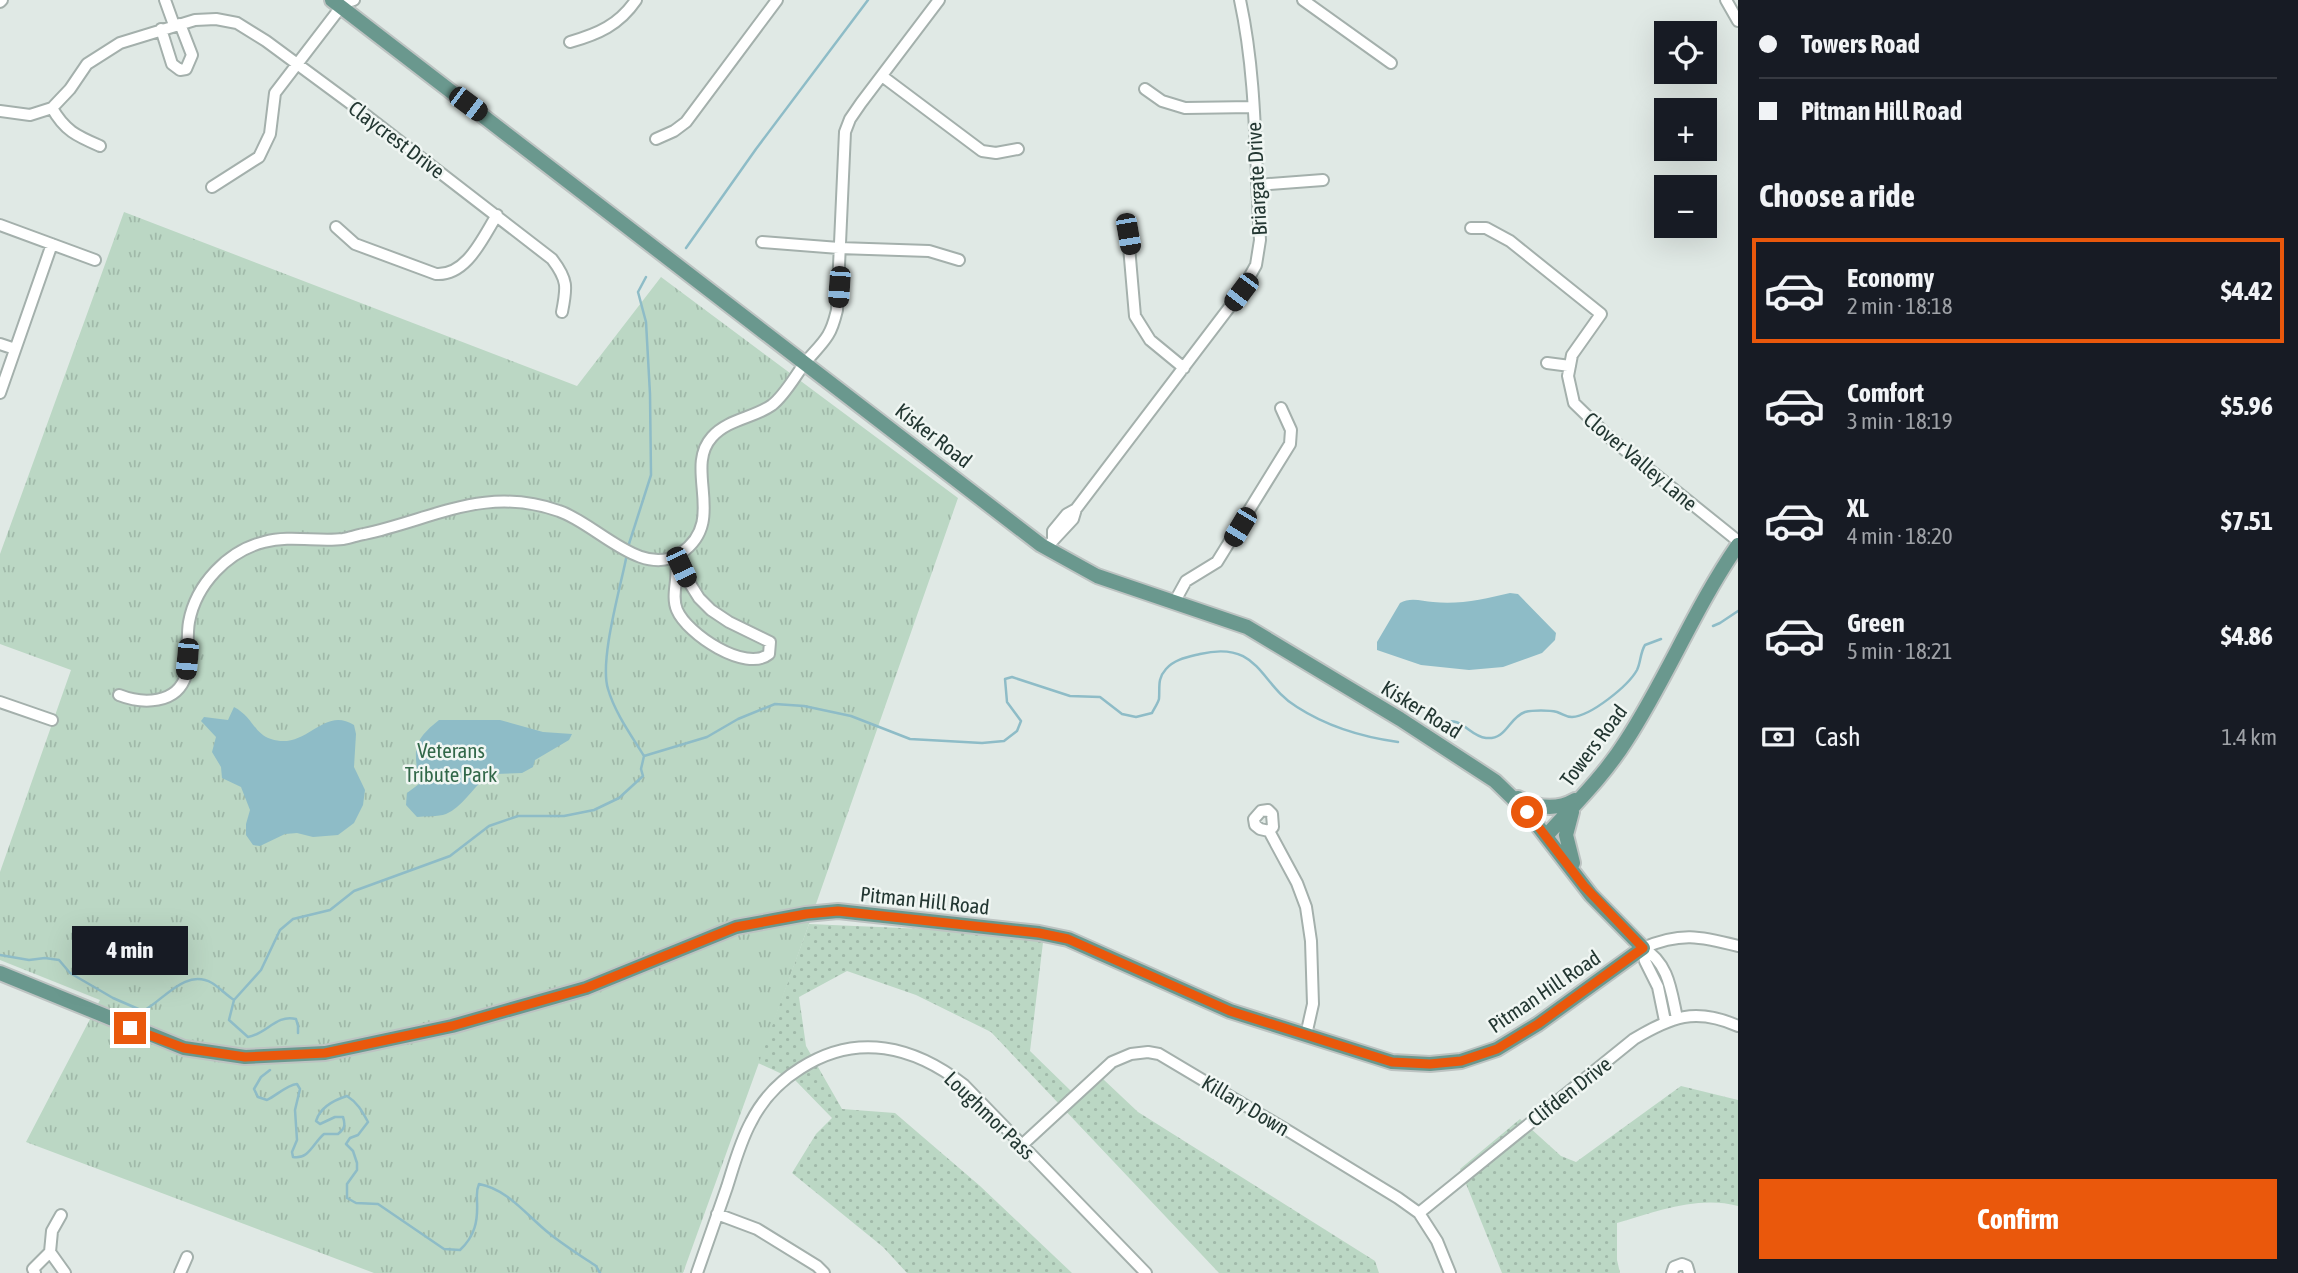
<!DOCTYPE html>
<html lang="en">
<head>
<meta charset="utf-8">
<style>
  body { margin:0; font-family:"Asap Condensed",sans-serif; background:#242831; color:#f1f3f6; height:100vh; display:flex; flex-direction:column; font-size:26px; white-space:nowrap }
  * { box-sizing:border-box; margin:0 }
  p { font-size:23px; color:#9ea1a6 }
  .icon { flex:none; width:38px; height:38px; fill:none; stroke:currentColor; stroke-width:2; stroke-linecap:round; stroke-linejoin:round }
  .map { position:relative; flex:1; overflow:hidden }
  .side { display:flex; flex-direction:column; background:#171b24; width:560px }
  .side>* { flex:none }
  .guide { display:grid; align-content:center; height:154px; padding:0 21px; background:#171b24 }
  .tools { position:absolute; left:1654px; top:21px; display:grid; gap:14px }
  .tools a { display:grid; place-items:center; width:63px; height:63px; border-radius:0px; background:#171b24; box-shadow:0 7px 28px #0002; font-size:35px }
  .end { position:absolute; width:32px; height:32px; margin:-16px; border:9px solid #ea580c; background:#fff; box-shadow:0 0 0 4px #fff }
  .from { border-radius:50% }
  .bubble { position:absolute; height:49px; border-radius:0px; background:#171b24; box-shadow:0 7px 28px #0002; font-size:23px; font-weight:700; line-height:49px; text-align:center }
  .car { position:absolute; width:21px; height:42px; margin:-21px -10px; border-radius:9px; box-shadow:0 0 5px 2px #0007; background:linear-gradient(#222 24%,#8ab4d8 0 40%,#222 0 76%,#8ab4d8 0 86%,#222 0) }
  .guide b { display:flex; align-items:center; gap:24px; height:66px; font-size:26px }
  .guide b+b { border-top:2px solid #363941 }
  .guide i { width:18px; height:18px; background:#f1f3f6 }
  ul { padding:0; list-style:none }
  li { display:flex; align-items:center; gap:21px; height:105px; margin:0 14px 10px; padding:0 7px; border:4px solid transparent; border-radius:0px }
  li div { flex:1 }
  li b { display:block; font-size:26px }
  li em { font-style:normal; font-weight:700 }
  li.active { border-color:#ea580c }
  li>.icon { width:63px; height:63px; stroke-width:1.5 }
  h2 { padding:0 21px; font-size:32px; line-height:84px }
  .pay { display:flex; align-items:center; gap:18px; height:77px; padding:0 21px; font-size:26px }
  .pay p { margin-inline-start:auto }
  .action { display:flex; gap:14px; margin-top:auto; padding:14px 21px }
  .action a { flex:1; height:80px; border-radius:0px; background:#ea580c; color:#fff; font-size:28px; font-weight:700; line-height:80px; text-align:center }
  main { display:flex; flex:1; min-height:0 }
  .map>svg:first-child { display:block }
</style>
</head>
<body>
<main>
<div class="map">
<svg width="1738" height="1273" viewBox="0 0 1738 1273">
  <defs>
    <pattern id="grass-dots" width="8" height="8" patternUnits="userSpaceOnUse" patternTransform="scale(1.75)"><rect width="8" height="8" fill="#bbd7c4"/><path d="M2 2h.1M6 6h.1" fill="none" stroke="#a0b9a9" stroke-width="1.8" stroke-linecap="round"/></pattern>
    <pattern id="park-tufts" width="24" height="20" patternUnits="userSpaceOnUse" patternTransform="scale(1.75)"><rect width="24" height="20" fill="#bbd7c4"/><path d="M3 7l-1-3M5 7V3M7 7l1-3M15 17l-1-3M17 17v-4M19 17l1-3" fill="none" stroke="#a0b9a9"/></pattern>
  </defs>
  <rect width="100%" height="100%" fill="#e0e9e5"/>
  <path fill="url(#grass-dots)" d="M809,924L1044,934L1030,1051L1071,1091L1103,1079L1138,1112L1375,1261L1379,1273H1219L991,1032L916,995L847,971L799,997L806,1046L842,1109L895,1113L980,1186L1072,1273H907L883,1247L792,1173L816,1134L832,1118L795,1080L758,1063Z
    M1681,1086L1738,1100V1206C1698,1195 1655,1212 1617,1223V1260L1620,1273H1502L1460,1169L1520,1119L1561,1156L1576,1162Z"/>
  <path fill="url(#park-tufts)" d="M124,212L577,386L661,277L958,498L809,924L683,1273H374L26,1142L100,1000L0,960V872L71,670L0,644V554Z"/>
  <path fill="#8ebcc7" d="M1510,593L1518,594L1556,633L1555,640L1542,653L1503,667L1469,670L1421,665L1377,650V642L1400,603C1410,597 1422,601 1433,602C1459,605 1485,599 1510,593Z
    M234,707C253,717 254,734 271,739C307,751 323,705 354,725L356,734L354,767L365,790L363,805L354,823L338,835L313,837L297,833L285,834L260,846L253,845L246,835V824L250,810L241,787L222,778L221,767L212,752L216,737L201,721L204,717L228,720Z
    M439,720H500L543,732L572,734L569,740L535,760L533,767L522,773L495,774L490,779L485,778C472,789 462,807 446,814C438,817 425,816 417,817L406,805L407,793L419,784C415,751 410,743 439,720Z"/>
  <g fill="none" stroke-linecap="round" stroke-linejoin="round">
    <path stroke="#8ebcc7" stroke-width="2.5" d="M686,248L756,149L868,0
      M628,547L651,475L650,394L646,322L638,292L646,277
      M1713,626L1720,623L1738,611
      M1443,723C1461,715 1469,736 1486,738C1507,740 1508,718 1525,712C1533,710 1549,710 1557,712C1563,714 1566,717 1572,717C1591,716 1628,686 1637,670C1641,662 1640,653 1645,645L1661,639
      M644,756L707,737L738,719L775,704L804,706L851,716L910,739L982,743L1004,741L1017,731L1021,721L1007,702L1005,679L1012,677L1070,696L1100,697L1122,714L1136,717L1152,713C1154,709 1158,703 1159,699C1160,687 1157,679 1166,669C1175,659 1188,657 1200,654C1260,640 1259,684 1297,707C1328,727 1362,737 1398,742
      M0,955L29,960L45,958L59,960L70,973L113,998L143,1011C164,1000 185,968 212,983C219,987 226,995 234,1000
      M298,1033V1026L296,1019C276,1014 267,1034 248,1037L229,1020L234,1000L261,970L280,930L293,919L330,910L354,891L450,856L489,826L518,816H564L594,810L619,798L643,776L641,769L644,756C631,735 615,713 608,689C599,660 621,586 627,554
      M270,1070L261,1077L254,1089L258,1097L267,1100C277,1095 287,1085 297,1084L300,1089L295,1110L297,1140L292,1152L293,1157C309,1160 313,1143 324,1134H338C344,1129 346,1126 343,1117H335L320,1124L316,1121C320,1108 334,1100 347,1096C358,1103 362,1111 368,1122L358,1135L350,1138L346,1144L353,1151L357,1163V1170L347,1184V1198L356,1203L378,1204L444,1249L460,1250C475,1236 478,1221 477,1201C477,1194 476,1191 479,1184C508,1189 528,1217 550,1234C565,1246 581,1256 596,1266L600,1273"/>
    <defs>
      <path id="minor" d="M165,0L174,25
        M1303,0L1391,63
        M1726,0L1738,21
        M0,2L2,0
        M161,29L172,64L180,70L186,69L192,55L180,24
        M570,42C598,34 619,25 636,0
        M882,76L982,151L996,153L1018,149
        M1145,89L1162,101L1185,108L1253,107
        M52,108C65,131 77,136 100,146
        M0,111L30,115L52,108L70,89L87,64L120,43L195,20L216,19L237,23L266,41L354,106L552,259C568,280 567,287 562,312
        M656,139L674,131L686,122L777,0
        M1257,185L1323,180
        M212,187L259,157L270,134L275,93L344,3L354,0
        M0,225L95,260
        M336,227L355,244L436,274C467,276 483,237 497,215
        M1471,228H1486L1510,241L1601,314L1572,355L1568,376L1574,403L1610,438L1738,541
        M1128,235L1135,316L1150,340L1184,368
        M762,242L839,248L929,251L959,260
        M0,344L15,349
        M1547,363L1570,366
        M0,393L52,244
        M1053,539V531L1067,514L1076,509
        M1046,548L1073,519L1076,509L1241,292L1256,265L1260,240C1255,160 1257,78 1240,0
        M675,556C681,573 670,594 677,610C687,634 746,673 769,654L770,642L729,622L711,610L699,598L679,566
        M1175,601L1186,581L1217,562L1290,444L1291,430L1281,408
        M119,695C142,704 177,705 186,675C190,658 186,639 189,622C196,584 228,551 264,542C290,535 317,542 343,539C350,538 357,535 364,534C434,519 485,485 559,511C596,523 642,580 681,553C728,521 683,469 712,437C728,419 754,418 772,405C785,395 795,376 805,363C812,354 822,345 828,335C833,327 835,318 837,310L845,132L850,119L861,103L939,0
        M0,702L52,720
        M1269,831L1273,827L1272,814L1268,810L1261,811L1254,819L1255,825L1260,829L1269,831L1297,883L1306,907L1311,941L1313,1004L1306,1035
        M1643,948C1680,932 1700,936 1738,946
        M1643,948C1669,963 1671,991 1677,1018
        M1643,948L1645,961L1658,987L1665,1021
        M1022,1145L1112,1062L1131,1054L1148,1052L1159,1054L1290,1132L1398,1198L1419,1213L1437,1241L1450,1273
        M1419,1213L1634,1039C1671,1017 1695,1007 1738,1026
        M717,1214L757,1229L817,1266L824,1273
        M61,1215L52,1231L50,1252L65,1273
        M35,1273L33,1269L50,1252
        M180,1273L187,1257
        M697,1273C707,1244 717,1216 727,1187C734,1165 740,1142 751,1122C762,1100 780,1081 801,1068C857,1032 914,1046 964,1085L1146,1273
        M1672,1273L1674,1267L1682,1264L1687,1266L1689,1273"/>
      <path id="major" d="M1518,798C1537,808 1556,811 1575,800
        M1572,812L1566,835L1573,863
        M1546,836C1574,805 1604,776 1626,741C1667,678 1695,607 1738,545
        M0,973L184,1048L245,1057L325,1053L452,1026L586,988L736,927L806,914L838,911L1039,933L1068,939L1230,1011L1392,1062L1430,1064L1461,1061L1497,1049L1538,1024L1643,948L1591,895L1527,812L1495,781L1400,719L1247,627L1097,576L1041,545L332,0"/>
    </defs>
    <use href="#minor" stroke="#a4b0ac" stroke-width="14"/>
    <use href="#major" stroke="#bdc3c2" stroke-width="18"/>
    <use href="#minor" stroke="#fff" stroke-width="10"/>
    <use href="#major" stroke="#6a988e" stroke-width="14"/>
  </g>
  <g fill="none" stroke-linecap="round" stroke-linejoin="round">
    <path stroke="#ea580c" stroke-width="9" d="M130,1028L184,1048L245,1057L325,1053L452,1026L586,988L736,927L806,914L838,911L1039,933L1068,939L1230,1011L1392,1062L1430,1064L1461,1061L1497,1049L1538,1024L1643,948L1584,886L1527,812"/>
  </g>
  <g text-anchor="middle" dominant-baseline="central" stroke-width="5" stroke-linejoin="round" paint-order="stroke">
    <g font-size="21" fill="#233732" stroke="#f0f6f3">
      <text transform="translate(397 139) rotate(37)">Claycrest Drive</text>
      <text transform="translate(1256 179) rotate(-93)">Briargate Drive</text>
      <text transform="translate(934 435) rotate(38)">Kisker Road</text>
      <text transform="translate(1641 461) rotate(40)">Clover Valley Lane</text>
      <text transform="translate(1422 709) rotate(32)">Kisker Road</text>
      <text transform="translate(1593 745) rotate(-53)">Towers Road</text>
      <text transform="translate(925 900) rotate(6)">Pitman Hill Road</text>
      <text transform="translate(1544 991) rotate(-34)">Pitman Hill Road</text>
      <text transform="translate(1569 1091) rotate(-38)">Clifden Drive</text>
      <text transform="translate(1246 1105) rotate(31)">Killary Down</text>
      <text transform="translate(990 1115) rotate(44)">Loughmor Pass</text>
    </g>
    <g font-size="21" fill="#326849" stroke="#f0f6f3">
      <text x="451" y="750">Veterans<tspan x="451" dy="24">Tribute Park</tspan></text>
    </g>
  </g>
</svg>
<div class="tools">
<a><svg class="icon" aria-label="locate" viewBox="0 0 24 24"><circle cx="12" cy="12" r="6"/><path d="M12 2v4M12 18v4M2 12h4M18 12h4"/></svg></a>
<a>+</a>
<a>−</a>
</div>
<i class="end from" style="left:1527px;top:812px"></i>
<i class="end" style="left:130px;top:1028px"></i>
<div class="bubble" style="left:72px;top:926px;width:116px">4 min</div>
<i class="car" style="left:468px;top:104px;rotate:127deg"></i>
<i class="car" style="left:1128px;top:234px;rotate:170deg"></i>
<i class="car" style="left:839px;top:287px;rotate:184deg"></i>
<i class="car" style="left:1241px;top:292px;rotate:217deg"></i>
<i class="car" style="left:1240px;top:527px;rotate:211deg"></i>
<i class="car" style="left:681px;top:567px;rotate:155deg"></i>
<i class="car" style="left:187px;top:659px;rotate:185deg"></i>
</div>
<section class="side">
<div class="guide">
<b><i class="from"></i>Towers Road</b>
<b><i></i>Pitman Hill Road</b>
</div>
<h2>Choose a ride</h2>
<ul>
<li class="active"><svg class="icon" aria-label="car" viewBox="0 0 24 24"><path d="M5 17H2v-5l4-1 3-4h7l3 4 3 1v5h-3M9 17h6M6 11h13"/><circle cx="7" cy="17" r="2"/><circle cx="17" cy="17" r="2"/></svg><div><b>Economy</b><p>2 min · 18:18</p></div><em>$4.42</em></li>
<li><svg class="icon" aria-label="car" viewBox="0 0 24 24"><path d="M5 17H2v-5l4-1 3-4h7l3 4 3 1v5h-3M9 17h6M6 11h13"/><circle cx="7" cy="17" r="2"/><circle cx="17" cy="17" r="2"/></svg><div><b>Comfort</b><p>3 min · 18:19</p></div><em>$5.96</em></li>
<li><svg class="icon" aria-label="car" viewBox="0 0 24 24"><path d="M5 17H2v-5l4-1 3-4h7l3 4 3 1v5h-3M9 17h6M6 11h13"/><circle cx="7" cy="17" r="2"/><circle cx="17" cy="17" r="2"/></svg><div><b>XL</b><p>4 min · 18:20</p></div><em>$7.51</em></li>
<li><svg class="icon" aria-label="car" viewBox="0 0 24 24"><path d="M5 17H2v-5l4-1 3-4h7l3 4 3 1v5h-3M9 17h6M6 11h13"/><circle cx="7" cy="17" r="2"/><circle cx="17" cy="17" r="2"/></svg><div><b>Green</b><p>5 min · 18:21</p></div><em>$4.86</em></li>
</ul>
<div class="pay"><svg class="icon" aria-label="cash" viewBox="0 0 24 24"><path d="M3 7h18v10H3z"/><circle cx="12" cy="12" r="2"/></svg>Cash<p>1.4 km</p></div>
<div class="action"><a>Confirm</a></div>
</section>
</main>
</body>
</html>
